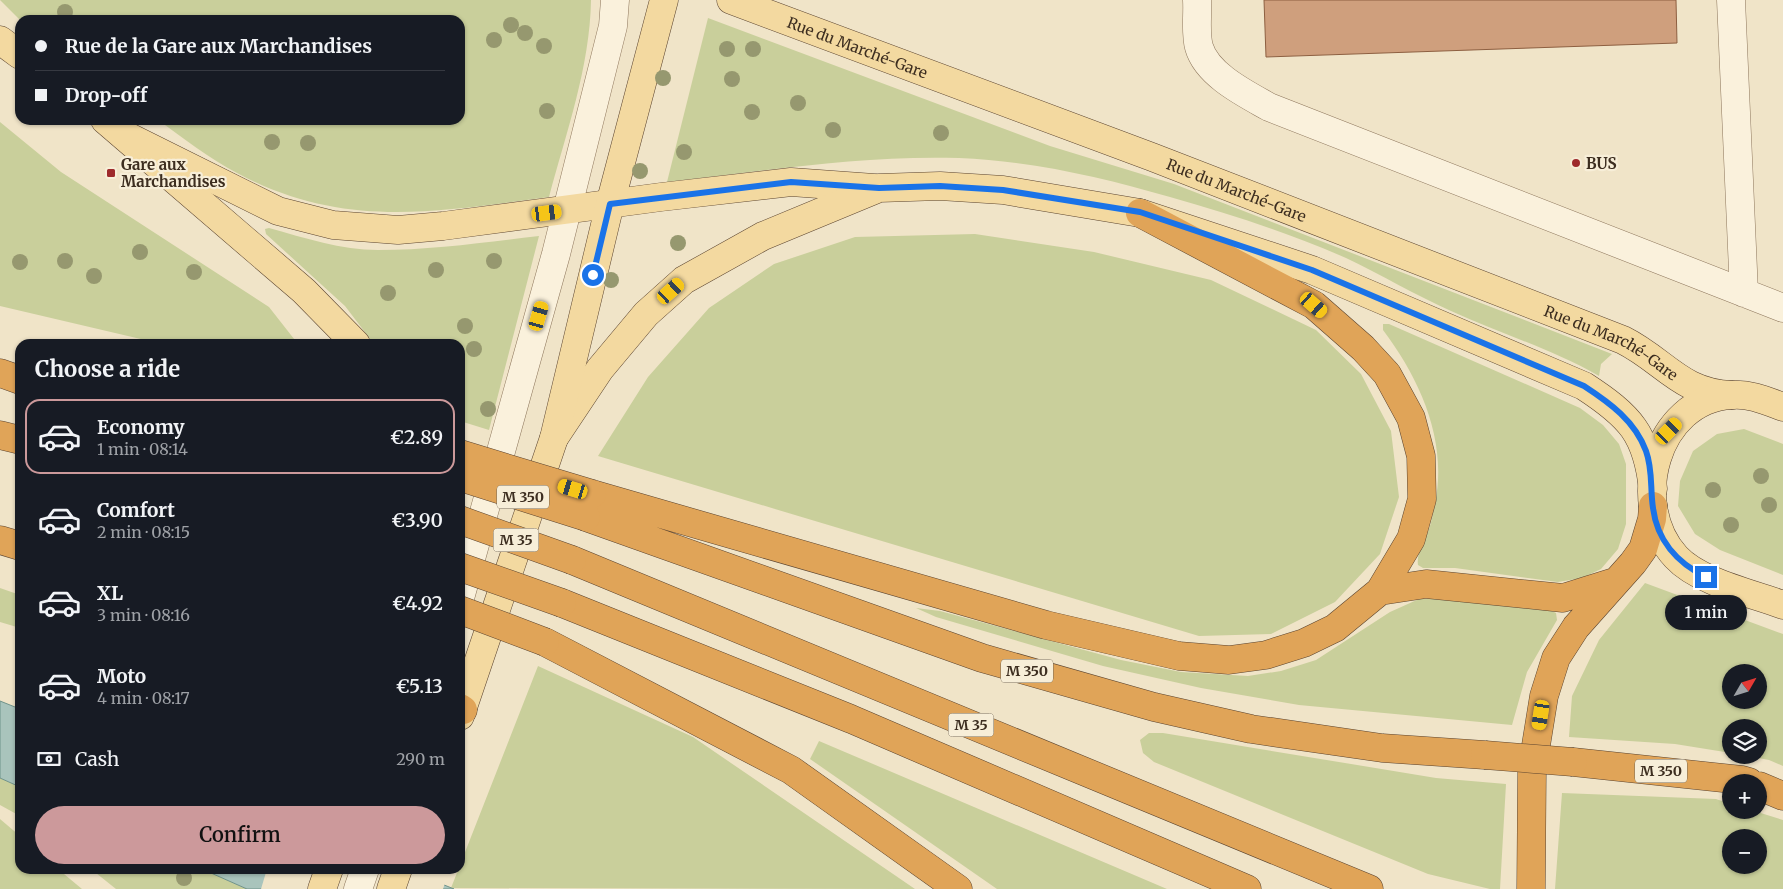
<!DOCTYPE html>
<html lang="en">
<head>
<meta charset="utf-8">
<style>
  body { margin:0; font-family:Merriweather,serif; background:#20242c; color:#f1f3f6; height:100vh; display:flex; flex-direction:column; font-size:19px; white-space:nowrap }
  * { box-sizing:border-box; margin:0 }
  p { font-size:16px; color:#9ea1a6 }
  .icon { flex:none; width:28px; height:28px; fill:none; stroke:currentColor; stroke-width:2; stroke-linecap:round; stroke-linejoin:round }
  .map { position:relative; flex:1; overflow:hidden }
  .side { position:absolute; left:15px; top:339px; width:450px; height:535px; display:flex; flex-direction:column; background:#171b24; border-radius:15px; box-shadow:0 1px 4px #0004 }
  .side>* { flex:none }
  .top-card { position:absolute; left:15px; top:15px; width:450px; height:110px; border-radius:15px; box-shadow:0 1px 4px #0004; display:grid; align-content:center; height:110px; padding:0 20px; background:#171b24 }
  .needle { width:32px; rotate:51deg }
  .tools { position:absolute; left:1722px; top:664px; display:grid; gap:10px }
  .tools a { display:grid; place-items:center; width:45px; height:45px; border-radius:50%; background:#171b24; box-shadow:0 1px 4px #0004; font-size:25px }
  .end { position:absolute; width:22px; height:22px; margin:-11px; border:6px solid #1a73e8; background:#fff; box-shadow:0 0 0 2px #fff }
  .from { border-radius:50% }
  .bubble { position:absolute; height:35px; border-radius:18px; background:#171b24; box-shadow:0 1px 4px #0004; font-size:16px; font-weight:600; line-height:35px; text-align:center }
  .car { position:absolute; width:15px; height:30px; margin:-15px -8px; border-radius:6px; box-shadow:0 0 4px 1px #0007; background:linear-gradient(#f5c518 24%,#345 0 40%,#f5c518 0 76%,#345 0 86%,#f5c518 0) }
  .top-card b { display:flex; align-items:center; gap:18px; height:48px; font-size:19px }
  .top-card b+b { border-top:1px solid #363941 }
  .top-card i { width:12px; height:12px; background:#f1f3f6 }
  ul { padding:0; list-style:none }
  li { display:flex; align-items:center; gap:15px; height:75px; margin:0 10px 8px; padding:0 10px; border:2px solid transparent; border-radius:15px }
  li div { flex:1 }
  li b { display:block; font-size:19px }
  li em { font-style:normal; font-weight:600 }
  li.selected { border-color:#cc999b }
  li>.icon { width:45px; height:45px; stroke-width:1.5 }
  h2 { padding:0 20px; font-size:22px; line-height:60px }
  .pay { display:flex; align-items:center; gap:12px; height:55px; padding:0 20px; font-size:19px }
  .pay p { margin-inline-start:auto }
  .action { display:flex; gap:10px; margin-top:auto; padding:10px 20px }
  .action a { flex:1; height:58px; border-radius:30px; background:#cc999b; color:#111; font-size:20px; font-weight:600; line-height:58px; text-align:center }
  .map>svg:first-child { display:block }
</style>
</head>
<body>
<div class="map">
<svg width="1783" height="889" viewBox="0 0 1783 889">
  <rect width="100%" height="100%" fill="#f0e4c8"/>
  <path fill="#c9cf9b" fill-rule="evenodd" d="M0,0H591C590,67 566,133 549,197C436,212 343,230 237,173C209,158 183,138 158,120H460V20H20Z
    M708,18L1050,146L1174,184L1612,354L1601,364L1599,376C1550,348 1501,334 1451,311C1415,295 1382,275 1346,258C1289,233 1230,214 1170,197C1101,177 1032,161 959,158C862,155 763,171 667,182Z
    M0,122L61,172L269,307L298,344H162L0,306Z
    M269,228C305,238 341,250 378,250C432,250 486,242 539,236L489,430L460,421V344H374L345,306L266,234L265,229Z
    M975,234L1094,252L1211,280L1316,330L1361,374L1391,431L1399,497L1380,554L1335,602L1271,634L1199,636L598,456L648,377L709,308L774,264L855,237Z
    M1383,324H1389L1580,408L1603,425L1619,444L1626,464V524L1618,549L1601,569L1582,578L1558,582L1455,568H1423L1418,565C1416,553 1425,541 1429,529C1432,521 1433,512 1435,503C1448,441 1420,379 1383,330Z
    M1744,429L1783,444V575L1720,550L1695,534L1678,506L1680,481L1693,451L1717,434Z
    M1645,583L1783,634V766L1769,760L1742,755H1759V728H1731V753L1675,744L1569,737L1572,696L1599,640ZM1731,672H1759V700H1731Z
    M0,588L20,595V628L0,622Z
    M1419,599H1463L1550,610L1556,613L1557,620L1527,672L1512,725L1299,705L1201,688L1103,666L936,617L916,608L940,611L1121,660L1181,672L1248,676L1281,671L1316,660L1390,612Z
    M538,666L693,737L915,889L451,888Z
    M1149,733H1163L1436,778L1506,784L1500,889H1490L1428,874L1154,762L1143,753L1140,740Z
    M819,741L1167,889H997L810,759Z
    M0,778L20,787V816L0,805Z
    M1562,793L1716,799L1731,804V810H1751L1783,820V889H1555ZM1731,838H1759V865H1731Z
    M0,819L20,836V869H58L82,889H0Z
    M91,869H202L247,889H116Z"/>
  <path fill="#a9c4bc" stroke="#6f938a" d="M0,701L20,709V787L0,778Z
    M202,869H405L454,889H247Z"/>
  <path fill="#f0e4c8" d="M267,869H411L445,883L443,889H261Z"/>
  <path fill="#cf9f7d" stroke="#8d5f41" d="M1264,0H1676L1677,43L1266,57Z"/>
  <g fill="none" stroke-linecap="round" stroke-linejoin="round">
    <defs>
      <path id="minor" d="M1197,0C1198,15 1195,33 1199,47C1207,75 1246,94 1269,107L1783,308
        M1731,0L1744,293
        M460,598L556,254L613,26L615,0
        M358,889L365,869"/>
      <g id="major">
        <path id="s1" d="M731,0L1152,157L1623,340C1665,361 1680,393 1732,395"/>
        <path d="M0,40L20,55"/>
        <path d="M105,120L304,291L356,344"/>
        <path d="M123,134L278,211L333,225L398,230L443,226L661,197L791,182L874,188"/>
        <path d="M1783,407C1767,401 1749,393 1731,395C1655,400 1628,505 1676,557C1699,582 1751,593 1783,605"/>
        <path d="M554,438L600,369L646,314L684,280L763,236L879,188L940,186L1003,190L1140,213L1312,270L1584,386C1630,416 1647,434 1653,489"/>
        <path d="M460,716L554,438L610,204L664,0"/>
        <path d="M322,889L329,869"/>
        <path d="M391,889L398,869"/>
      </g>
      <path id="highway" d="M0,373L20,380
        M0,435L20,440
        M592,494L1046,625L1179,656L1229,660L1266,655L1304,643L1335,628L1380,591L1411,539L1422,499L1421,456L1411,418L1387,374L1363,348L1314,305L1140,213
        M586,517L982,658L1154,707L1251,729L1382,748L1485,755
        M0,540L20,546
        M572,560L1369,889
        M1380,591L1426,584L1563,598L1614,582
        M562,603L851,719L1247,889
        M545,642L791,770L958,889
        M460,708L463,710
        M1573,762L1742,780L1749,782
        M1759,786L1783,796
        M1531,889L1532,770L1544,696L1556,658L1576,627L1633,563L1643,549L1652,519L1653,506"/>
    </defs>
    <use href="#minor" stroke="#8d765c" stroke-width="29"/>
    <use href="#major" stroke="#5b4430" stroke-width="29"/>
    <use href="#highway" stroke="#5b4430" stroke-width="29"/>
    <use href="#minor" stroke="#faf1dc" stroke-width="28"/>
    <use href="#major" stroke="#f3d9a0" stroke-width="28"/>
    <use href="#highway" stroke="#e0a458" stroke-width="28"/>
    <defs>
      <path id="highway-bridge" d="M460,454L592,494
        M460,477L586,517
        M460,520L572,560
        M460,567L562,603
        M460,610L545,642
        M1485,755L1573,762"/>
    </defs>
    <use href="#highway-bridge" stroke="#5b4430" stroke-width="29" stroke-linecap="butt"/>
    <use href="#highway-bridge" stroke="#e0a458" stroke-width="28"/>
  </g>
  <g fill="#96986f">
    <circle cx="65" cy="12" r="8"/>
    <circle cx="511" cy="25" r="8"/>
    <circle cx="525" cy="33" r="8"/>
    <circle cx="494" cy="40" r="8"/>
    <circle cx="544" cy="46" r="8"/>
    <circle cx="727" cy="49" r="8"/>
    <circle cx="753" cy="49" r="8"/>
    <circle cx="663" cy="78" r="8"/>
    <circle cx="732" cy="79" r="8"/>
    <circle cx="798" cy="103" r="8"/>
    <circle cx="547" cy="111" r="8"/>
    <circle cx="752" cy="112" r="8"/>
    <circle cx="833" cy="130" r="8"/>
    <circle cx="941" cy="133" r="8"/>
    <circle cx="272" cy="142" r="8"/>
    <circle cx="308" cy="143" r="8"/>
    <circle cx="684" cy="152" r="8"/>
    <circle cx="640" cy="171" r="8"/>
    <circle cx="678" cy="243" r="8"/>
    <circle cx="140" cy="252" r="8"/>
    <circle cx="65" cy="261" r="8"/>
    <circle cx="494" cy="261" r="8"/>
    <circle cx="20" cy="262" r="8"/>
    <circle cx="436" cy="270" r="8"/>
    <circle cx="194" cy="272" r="8"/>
    <circle cx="94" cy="276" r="8"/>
    <circle cx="611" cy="280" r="8"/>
    <circle cx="388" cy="293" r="8"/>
    <circle cx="465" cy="326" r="8"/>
    <circle cx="474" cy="349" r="8"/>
    <circle cx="488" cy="409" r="8"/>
    <circle cx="1761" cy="476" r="8"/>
    <circle cx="1713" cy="490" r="8"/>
    <circle cx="1769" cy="505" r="8"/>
    <circle cx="1731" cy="525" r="8"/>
    <circle cx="184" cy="878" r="8"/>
  </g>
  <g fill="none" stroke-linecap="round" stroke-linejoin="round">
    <path stroke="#1a73e8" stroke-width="6" d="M593,275L610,204L791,182L879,188L940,186L1003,190L1140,212L1312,270L1584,386C1610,403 1635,421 1646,451C1653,470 1650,489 1653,508C1657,540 1677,563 1706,577"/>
  </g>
  <g fill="#9e2a2b" stroke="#f7eed8" stroke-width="2">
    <circle cx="1576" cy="163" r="5"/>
    <rect x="106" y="168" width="10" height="10" rx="2.5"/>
  </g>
  <g text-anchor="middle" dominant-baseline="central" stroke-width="4.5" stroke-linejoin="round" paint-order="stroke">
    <g fill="#f7eed8" stroke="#756857" stroke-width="1">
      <rect x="497" y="485.5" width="52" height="23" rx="4"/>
      <rect x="493.5" y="528.5" width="45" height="23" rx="4"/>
      <rect x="1001" y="659.5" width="52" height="23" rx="4"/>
      <rect x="948.5" y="713.5" width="45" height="23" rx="4"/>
      <rect x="1635" y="759.5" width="52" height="23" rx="4"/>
    </g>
    <g font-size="14" font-weight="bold" fill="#3d2e20">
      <text x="523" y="497">M 350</text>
      <text x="516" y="540">M 35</text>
      <text x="1027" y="671">M 350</text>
      <text x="971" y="725">M 35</text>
      <text x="1661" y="771">M 350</text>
    </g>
    <g font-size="15" fill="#3d2e20" stroke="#f7eed8">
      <text stroke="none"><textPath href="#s1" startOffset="135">Rue du Marché-Gare</textPath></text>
      <text stroke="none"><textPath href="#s1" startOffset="540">Rue du Marché-Gare</textPath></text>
      <text stroke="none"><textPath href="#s1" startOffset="945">Rue du Marché-Gare</textPath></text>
    </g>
    <g font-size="15" font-weight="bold" fill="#3d2e20" stroke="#f7eed8" text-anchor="start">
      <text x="1586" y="163">BUS</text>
      <text x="121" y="164">Gare aux<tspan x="121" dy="17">Marchandises</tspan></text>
    </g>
  </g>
</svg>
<div class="tools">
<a><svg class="needle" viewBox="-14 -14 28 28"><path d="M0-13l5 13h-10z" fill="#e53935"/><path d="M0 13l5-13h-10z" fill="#9ea1a6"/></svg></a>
<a><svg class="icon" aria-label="layers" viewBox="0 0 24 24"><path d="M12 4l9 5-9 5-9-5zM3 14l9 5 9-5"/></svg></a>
<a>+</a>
<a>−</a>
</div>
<i class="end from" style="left:593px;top:275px"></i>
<i class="end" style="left:1706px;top:577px"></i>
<div class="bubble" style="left:1665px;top:595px;width:82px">1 min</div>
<i class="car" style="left:547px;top:213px;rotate:83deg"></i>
<i class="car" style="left:671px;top:291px;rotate:48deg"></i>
<i class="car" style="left:1314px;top:305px;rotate:131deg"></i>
<i class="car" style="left:539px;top:316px;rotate:16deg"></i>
<i class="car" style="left:1669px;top:431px;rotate:44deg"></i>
<i class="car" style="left:573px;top:489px;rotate:287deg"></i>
<i class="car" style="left:1541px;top:715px;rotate:189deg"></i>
<div class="top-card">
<b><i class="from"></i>Rue de la Gare aux Marchandises</b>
<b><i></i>Drop-off</b>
</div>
<section class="side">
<h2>Choose a ride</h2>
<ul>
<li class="selected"><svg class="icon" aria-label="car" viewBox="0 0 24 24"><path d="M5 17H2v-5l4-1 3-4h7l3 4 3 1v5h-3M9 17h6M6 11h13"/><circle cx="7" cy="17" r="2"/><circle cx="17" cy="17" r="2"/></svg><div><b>Economy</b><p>1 min · 08:14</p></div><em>€2.89</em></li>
<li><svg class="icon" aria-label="car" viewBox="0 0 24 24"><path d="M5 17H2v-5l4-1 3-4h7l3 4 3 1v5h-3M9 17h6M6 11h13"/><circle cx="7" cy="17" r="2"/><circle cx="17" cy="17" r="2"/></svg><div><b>Comfort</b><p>2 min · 08:15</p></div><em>€3.90</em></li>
<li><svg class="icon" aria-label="car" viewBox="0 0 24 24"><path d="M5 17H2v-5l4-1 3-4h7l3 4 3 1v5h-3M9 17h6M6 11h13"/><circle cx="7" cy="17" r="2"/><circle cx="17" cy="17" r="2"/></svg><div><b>XL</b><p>3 min · 08:16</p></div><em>€4.92</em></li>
<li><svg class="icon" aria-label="car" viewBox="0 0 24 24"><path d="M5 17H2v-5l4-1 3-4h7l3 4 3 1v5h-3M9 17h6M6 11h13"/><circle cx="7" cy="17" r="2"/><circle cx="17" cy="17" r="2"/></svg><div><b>Moto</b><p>4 min · 08:17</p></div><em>€5.13</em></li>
</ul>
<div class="pay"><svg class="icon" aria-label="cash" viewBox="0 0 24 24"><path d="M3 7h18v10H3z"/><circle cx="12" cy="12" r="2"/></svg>Cash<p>290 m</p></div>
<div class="action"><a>Confirm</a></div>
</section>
</div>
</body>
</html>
